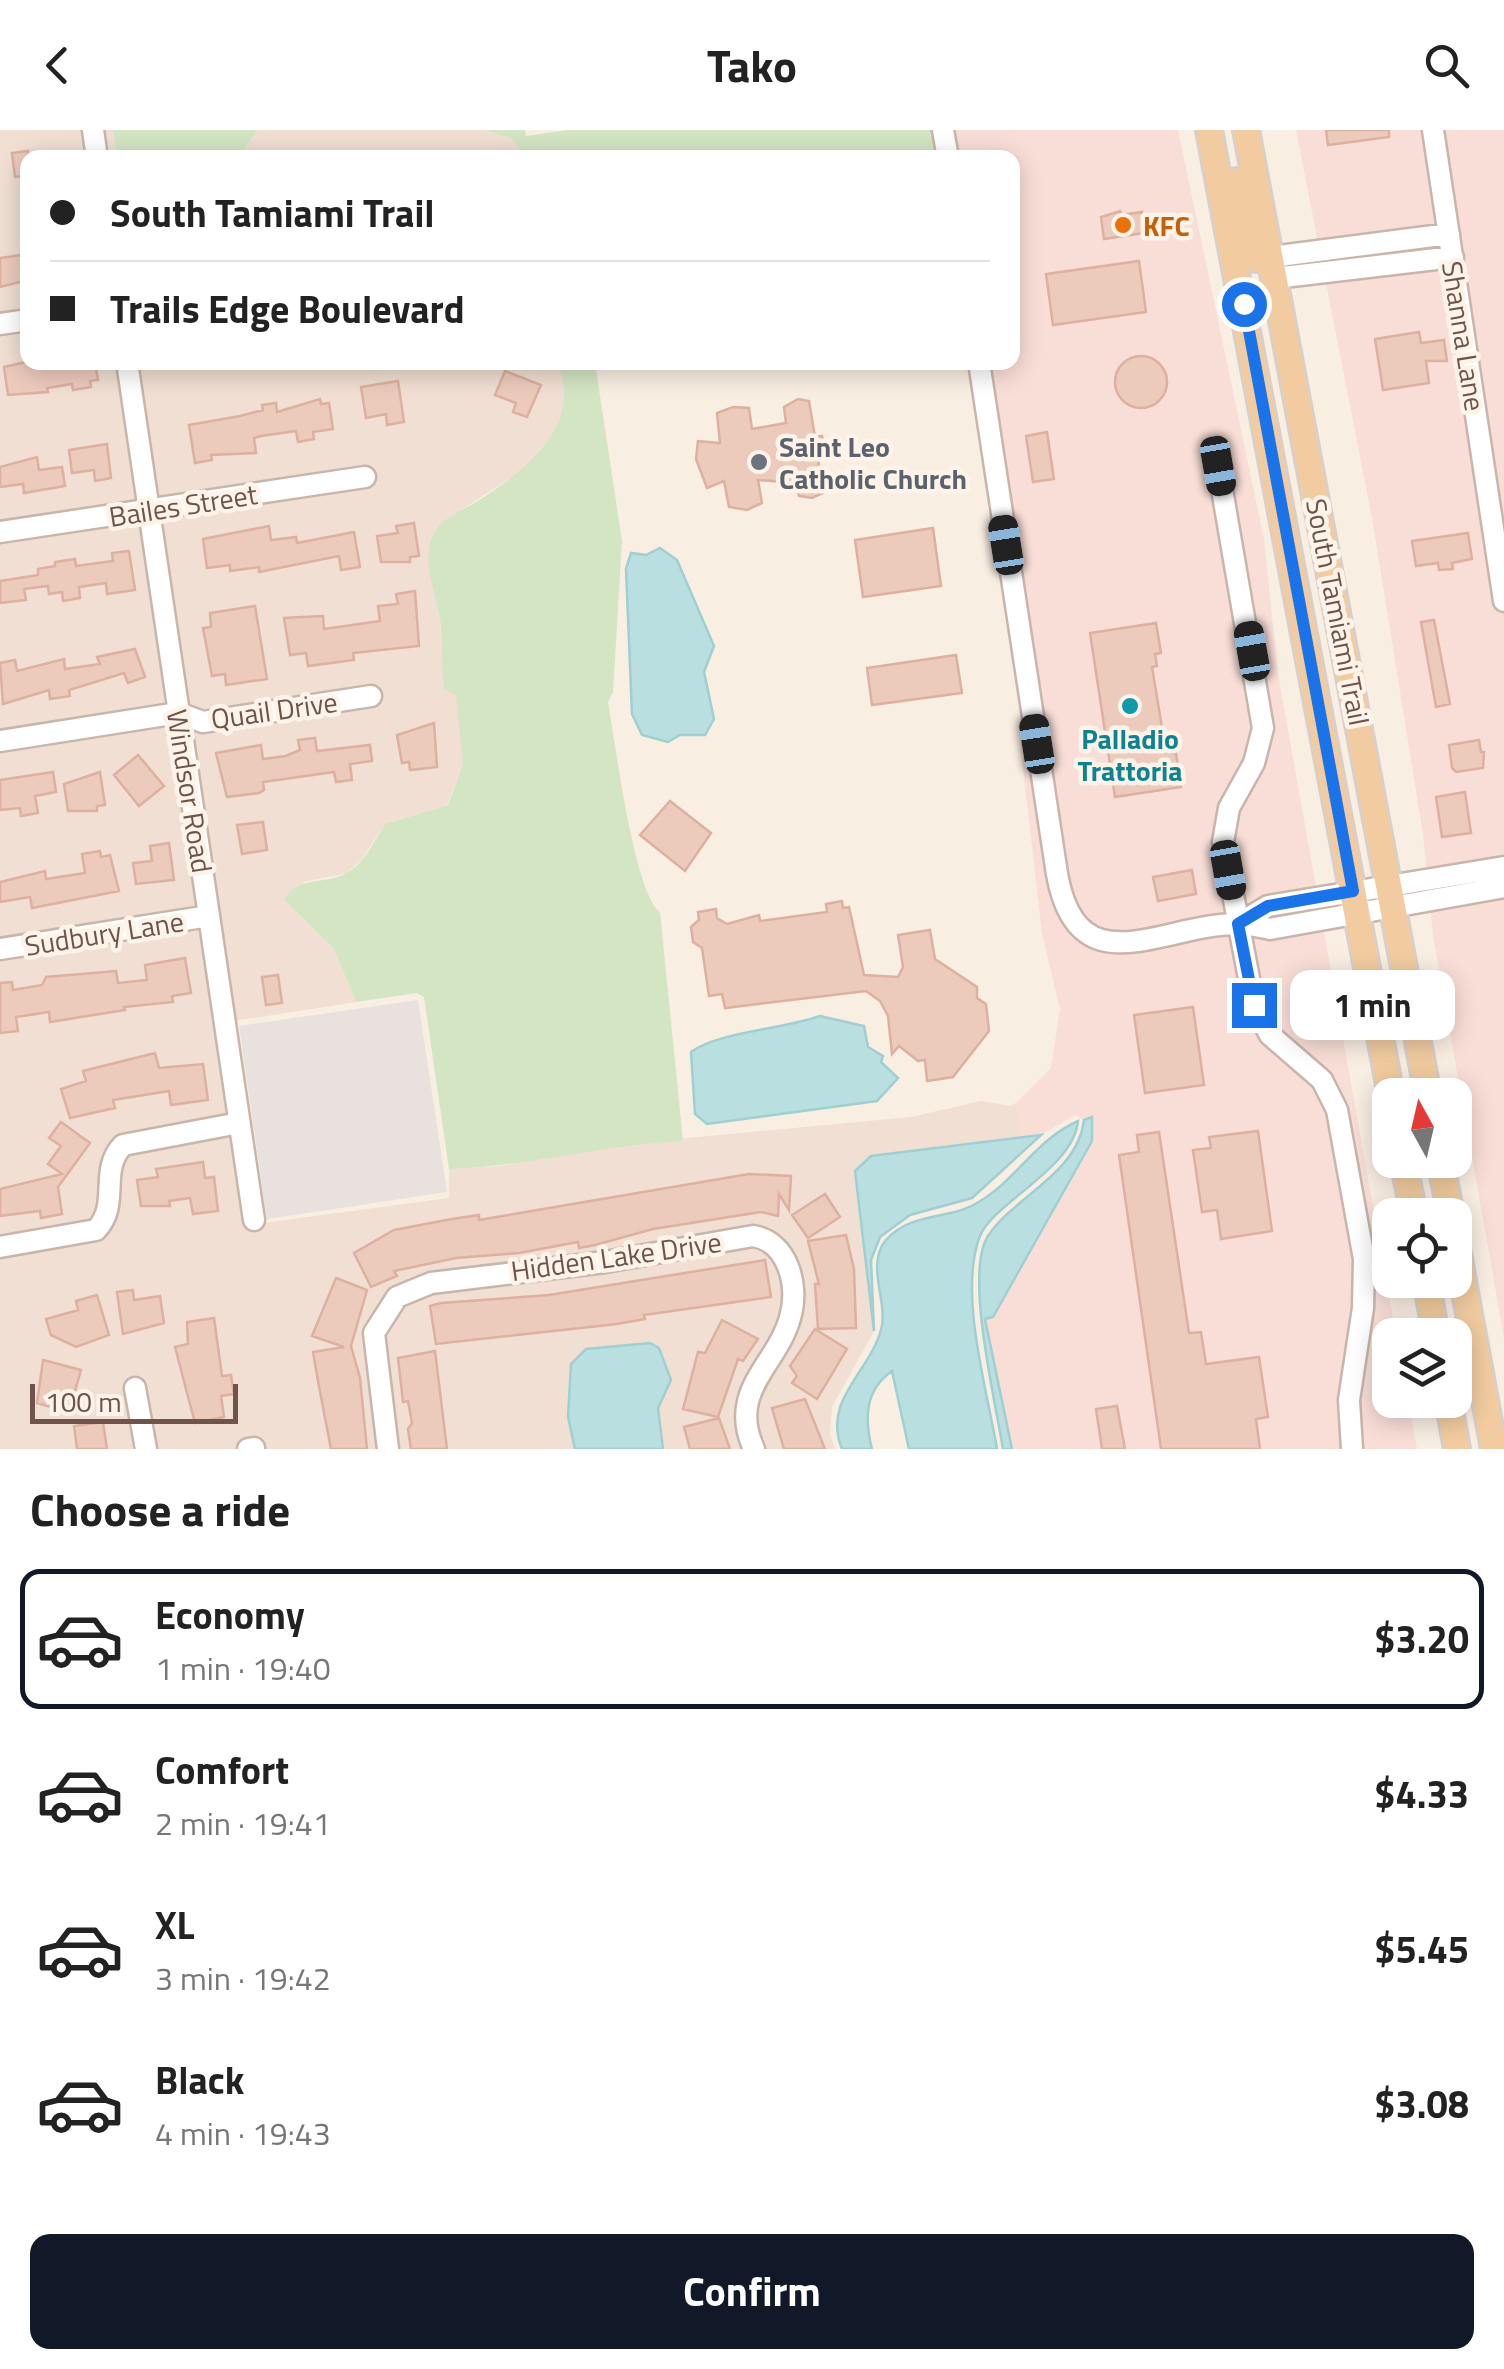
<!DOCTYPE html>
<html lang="en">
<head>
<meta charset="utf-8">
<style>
  body { margin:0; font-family:"Titillium Web",sans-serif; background:#f6f6f6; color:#222; height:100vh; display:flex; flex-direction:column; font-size:38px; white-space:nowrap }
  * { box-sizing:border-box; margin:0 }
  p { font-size:32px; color:#767676 }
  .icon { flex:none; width:55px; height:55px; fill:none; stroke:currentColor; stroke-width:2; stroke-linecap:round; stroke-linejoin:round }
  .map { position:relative; height:1319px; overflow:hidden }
  .details { display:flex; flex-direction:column; background:#fff; flex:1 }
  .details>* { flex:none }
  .banner { position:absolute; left:20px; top:20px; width:1000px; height:220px; border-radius:20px; box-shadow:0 5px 25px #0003; display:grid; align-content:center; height:220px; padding:0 30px; background:#fff }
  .needle { width:65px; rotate:352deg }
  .tools { position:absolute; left:1372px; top:948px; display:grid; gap:20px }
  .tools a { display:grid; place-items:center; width:100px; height:100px; border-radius:20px; background:#fff; box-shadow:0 5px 25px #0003; font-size:50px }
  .scale { position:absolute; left:30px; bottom:25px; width:208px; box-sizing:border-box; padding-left:10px; border:5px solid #6e544b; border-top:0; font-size:28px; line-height:35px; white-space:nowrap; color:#6e544b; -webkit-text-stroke:8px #fdf3e8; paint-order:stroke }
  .end { position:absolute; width:45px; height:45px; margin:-22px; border:12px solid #1a73e8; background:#fff; box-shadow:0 0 0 5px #fff }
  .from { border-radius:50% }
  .bubble { position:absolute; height:70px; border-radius:20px; background:#fff; box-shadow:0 5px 25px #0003; font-size:32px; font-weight:700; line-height:70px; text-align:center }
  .car { position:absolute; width:30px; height:60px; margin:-30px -15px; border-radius:12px; box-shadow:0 0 8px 2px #0007; background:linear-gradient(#222 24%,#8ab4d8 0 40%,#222 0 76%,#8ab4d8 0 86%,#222 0) }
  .banner b { display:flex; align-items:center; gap:35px; height:95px; font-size:38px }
  .banner b+b { border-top:2px solid #e0e0e0 }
  .banner i { width:25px; height:25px; background:#222 }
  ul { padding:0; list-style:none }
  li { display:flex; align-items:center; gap:30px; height:140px; margin:0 20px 15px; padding:0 10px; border:5px solid transparent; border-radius:20px }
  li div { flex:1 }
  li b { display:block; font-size:38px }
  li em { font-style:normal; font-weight:700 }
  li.selected { border-color:#111827 }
  li>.icon { width:90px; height:90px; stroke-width:1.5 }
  h2 { padding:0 30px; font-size:45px; line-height:120px }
  .button { display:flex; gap:20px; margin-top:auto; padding:20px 30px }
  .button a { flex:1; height:115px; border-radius:20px; background:#111827; color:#fff; font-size:40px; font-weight:700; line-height:115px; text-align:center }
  header { display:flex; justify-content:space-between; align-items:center; height:130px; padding:0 30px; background:#fff; font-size:45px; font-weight:700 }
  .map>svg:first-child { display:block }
</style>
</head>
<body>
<header><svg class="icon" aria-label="back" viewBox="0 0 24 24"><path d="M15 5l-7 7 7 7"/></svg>Tako<svg class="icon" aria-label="search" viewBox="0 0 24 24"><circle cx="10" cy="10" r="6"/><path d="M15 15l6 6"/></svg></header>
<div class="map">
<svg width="1504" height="1319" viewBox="0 0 1504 1319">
  <rect width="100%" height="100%" fill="#f9eee2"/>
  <path fill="#f0dfd2" d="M0,0H113L117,27L28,28V232L557,233L562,245L565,266L561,291L550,308L523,340L447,389L429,425L440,488L444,559L456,564L462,612L463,634L447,675L385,694L362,729L347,743L304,752L288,774L334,819L356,872L234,891L263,1093L449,1068V1039L500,1036L614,1015L911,987L981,971L1010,976L1016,973L1023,1007L871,1026L855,1040L874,1201L832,1277L830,1304L835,1319H0Z
    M258,0H485L512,9L526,27L237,28Z"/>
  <path fill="#f9ded7" d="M936,0H1178L1264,409L1278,544L1396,1205H1390V1270H1408L1417,1319H1012L985,1188L993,1187L1092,1011V988L1084,990L1075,985L1041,1005L1023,1007L1016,973L1051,938L1060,879L1042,804L1020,613L1043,606L986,233L1012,232V28L940,27Z
    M1296,0H1504V1208L1433,806L1423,704L1372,388Z"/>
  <path fill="#e9e1dd" d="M418,870L447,1062L267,1089L239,896Z"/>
  <path fill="#d4e5c3" d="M113,0H258L237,28L117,27Z
    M485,0H525L526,6L568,0H936L939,20L893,28H526L512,9Z
    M557,233H595L622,411L613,562L608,572C615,611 634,763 660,782L683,1011C604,1015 528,1036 449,1039L424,867L417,863L356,872L334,819L284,770C298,744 328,756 350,741C366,730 375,710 385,694L448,675L463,634L456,565L444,559C441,536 443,512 440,489C436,463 421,430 433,405C441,388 461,381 476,372C523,342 585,296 557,233Z"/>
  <path fill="#b9dfe1" stroke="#a0cfd1" stroke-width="2.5" d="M660,418L677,430L714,516L704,542L714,589L705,605H680L668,612L642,605L632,584L626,439L631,423L646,425Z
    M820,886L864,896L868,917L883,926L881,932L898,948L877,971L707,994L695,984L691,922C718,902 783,899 820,886Z
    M1092,987V1011L993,1187L985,1189L1012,1319H1003C996,1274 964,1143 988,1106C1013,1067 1078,1044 1084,990Z
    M1078,991C1073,1039 994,1072 980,1106C958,1162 987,1260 997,1319H909L892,1241C865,1260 864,1288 872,1319H842C822,1270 869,1243 881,1200C889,1173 865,1135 886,1110C910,1082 949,1090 977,1073C1017,1050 1034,1011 1078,991Z
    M1041,1005L972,1068L910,1085L880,1107L871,1130L874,1201L855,1041L871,1026Z
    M650,1213L659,1218L671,1250L658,1278L663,1319H575L568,1287L571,1234L586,1219Z"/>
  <path fill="#eccbbd" stroke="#ddb09f" stroke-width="2.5" d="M1326,0H1389V7L1328,15Z
    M28,21V45L15,47L12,23Z
    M1120,81L1121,85L1142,82L1144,103L1104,109L1101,87Z
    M28,124V150L0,157V128Z
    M1139,131L1146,182L1053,195L1046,144Z
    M1419,202L1421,213L1444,210L1447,231H1426L1429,253L1383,260L1375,209Z
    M1115 252a26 26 0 1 1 52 0a26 26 0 1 1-52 0Z
    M26,232H95L98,250L90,251L91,257L73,260L72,254L47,258L48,262L8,265L4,237Z
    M505,241L541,255L527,287L513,282L516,273L495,265Z
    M398,251L404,292L387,295L386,284L366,288L361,257Z
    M320,269L321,274L329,273L333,299L313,302L314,309L298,312L296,301L261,306L254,308L256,323L211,325L212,330L195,333L189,295L240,286L263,280L262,275L276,273L277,282Z
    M798,269L809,271L815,307L822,306L826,327L818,328L823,363L812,368L799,366L796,353L758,350L762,373L747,380L729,377L724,351L707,358L696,329L698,311L720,313L717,283L733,277L749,278L752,299L786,293L784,277Z
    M1047,302L1054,349L1033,352L1026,306Z
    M107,314L111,348L95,351L94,340L72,343L69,320Z
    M37,327L39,340L62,337L65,356L24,363L23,354L0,357V337Z
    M414,393L419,426L410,427V432H381L377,406L398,403L396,396Z
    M269,396L271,410L296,407L297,413L354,402L360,437L341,440L339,426L259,442V437L230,441V435L207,438L203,409Z
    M933,398L941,456L863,467L855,410Z
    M1468,403L1472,429L1452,433L1453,439L1439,440L1438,433L1416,436L1412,411Z
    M129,421L135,460L107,464L106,453L79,457L80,468L63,471L62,462L49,464L48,456L24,459L26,470L0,473V451L38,445V439L55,436V432L75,429L76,436L113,431L112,423Z
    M415,461L419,516L353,523L354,530L308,536L306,523L290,525L284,488L323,486L324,499L380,491L378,476L398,474L396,464Z
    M255,476L267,549L226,555L225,544L212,546L203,498L211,497L210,483Z
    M1434,490L1450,574L1436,577L1421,492Z
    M1156,493L1161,523L1155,524L1157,536L1152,537L1165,616L1170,614L1171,623H1176L1181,657L1115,667L1090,503Z
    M135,519L145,547L128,553L124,543L69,560L70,566L50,569L49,560L3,574L0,533L15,530L17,541L64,529L65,539L100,534L97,527Z
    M956,525L962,563L872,575L867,538Z
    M434,593L437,637L410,640L409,632L402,633L397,605Z
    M315,608L317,621L370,615L372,631L350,634L352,650L336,652L334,642L263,652L264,660L259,663L227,667L216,623L261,615L263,629L286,626L300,620L298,610Z
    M1479,610L1481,622H1484L1483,638L1456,642L1452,638L1449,615Z
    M138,625L164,656L139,676L114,645Z
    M53,642L56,662L35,666L38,683L21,686L20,678L0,680V650Z
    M100,642L105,675L97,676V681H68L64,654Z
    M1465,662L1471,703L1442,707L1436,667Z
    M670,671L711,703L685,741L640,705Z
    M263,692L267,720L242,724L237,695Z
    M169,713L174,750L136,754L133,733L152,731L150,716Z
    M100,721L101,727L110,725L119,761L32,778L30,767L0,772V752L45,741L46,749L85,743L82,724Z
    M1192,740L1196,764L1158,771L1153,747Z
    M842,771L843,778L849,777L864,845L898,847L903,837L898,805L930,800L935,829L977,857V868L986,874L989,901L953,947L927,951L925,930L918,931L899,916L892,924L888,886L880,871L866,861L725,878L722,864L709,866L702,818L693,812L691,797L699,790L698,782L716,779L717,788L727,794L759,785L760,791L827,782L826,774Z
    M185,828L191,863L172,866L173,872L124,877L125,880L50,892L49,882L16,887L18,901L0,903V853L12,852L13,860L42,855L46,847L116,841L118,853L147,850L145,835Z
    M278,845L282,873L266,875L262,847Z
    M1193,877L1204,955L1145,963L1134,885Z
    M155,923L159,938L203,934L208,970L171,975L169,961L113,970L115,978L70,988L61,959L86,951L83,941Z
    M61,992L90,1013L58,1057L62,1084L41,1088L40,1081L0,1086V1059L62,1044L48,1034L61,1016L49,1008Z
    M1258,1001L1272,1101L1221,1109L1217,1080L1202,1082L1193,1020L1211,1018L1209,1007Z
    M1159,1002L1189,1203L1201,1202L1206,1234L1259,1227L1268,1287L1256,1289L1260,1319H1161L1119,1025L1139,1022L1137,1005Z
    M203,1032L205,1048L214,1047L218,1081L193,1084L190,1068L169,1071L170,1076H141L137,1050L158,1047L156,1039Z
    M749,1044L791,1046L789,1080L779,1064L778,1086L761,1082L653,1099L595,1115L579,1118L578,1112L519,1123L456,1128L394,1141L397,1146L371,1157L354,1123L394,1100L452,1089L479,1085V1090Z
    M825,1064L840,1087L808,1108L792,1085Z
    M846,1105L854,1139L856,1198L818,1199L815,1154H819L808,1111Z
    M765,1130L771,1167L644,1185L645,1189L617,1194L436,1214L430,1176L441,1173L549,1165Z
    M336,1148L367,1160L351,1216L360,1248L367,1319H331L318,1251L313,1222L344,1217L312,1206Z
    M133,1160L134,1170L160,1166L164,1193L123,1204L117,1162Z
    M97,1165L109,1205L76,1217L51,1205L46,1189L78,1180L76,1171Z
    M214,1188L222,1246L231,1245L234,1264L221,1266L224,1287L195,1293L175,1217L188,1214L187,1192Z
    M722,1190L758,1209L743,1231L738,1229L718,1287L683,1279L698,1222L705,1223Z
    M815,1199L847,1219L817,1269L792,1253L797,1246L790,1236Z
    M435,1221L447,1319H411L408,1299L412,1293L408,1271L403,1272L398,1228Z
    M43,1230L81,1240L69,1282L37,1273Z
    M805,1269L825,1319H784L772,1278Z
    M1117,1276L1125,1319H1102L1096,1279Z
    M719,1288L730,1319H690L684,1297Z
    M103,1292L107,1319H77L74,1296Z"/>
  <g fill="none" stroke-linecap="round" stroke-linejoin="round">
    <defs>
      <path id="minor" d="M93,0L97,28
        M943,0L948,28
        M1433,0L1504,471
        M1271,127L1449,104
        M1275,148L1453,127
        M0,194L28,190
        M127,232L254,1090
        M979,232L1057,744C1078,860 1163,793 1239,794C1249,794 1260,797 1270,799L1504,757
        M1218,336L1263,598L1254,633L1229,678L1223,712L1254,875L1270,905L1322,950L1337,980L1364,1129L1363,1178L1349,1270L1352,1319
        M0,402L365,347
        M0,611L178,583L203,592L371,566
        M1238,794L1268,776L1504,737
        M0,819L209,786
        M0,1117L96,1100C121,1074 98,1041 123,1015L239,993
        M135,1258L146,1319
        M248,1319L254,1318
        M388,1319L374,1203L397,1167L431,1153L605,1132L753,1106C787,1111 800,1155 790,1188C777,1235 727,1261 754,1319"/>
      <path id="major" d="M1209,0L1391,965
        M1246,0L1428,965
        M1236,51L1256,129
        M1403,1030L1414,1085
        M1440,1030L1451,1085
        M1455,1108L1494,1319
        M1426,1150L1436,1205
        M1448,1270L1457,1319"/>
    </defs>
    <use href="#minor" stroke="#c9b5aa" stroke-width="25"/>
    <use href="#major" stroke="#d6cfcd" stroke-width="30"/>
    <use href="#minor" stroke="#fff" stroke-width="20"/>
    <use href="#major" stroke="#f2cca0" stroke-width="25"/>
  </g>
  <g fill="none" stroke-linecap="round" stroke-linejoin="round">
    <path stroke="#1a73e8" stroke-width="12" d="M1244,174L1353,761L1268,776L1238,794L1254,875"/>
  </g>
  <circle fill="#e8710a" stroke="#fdf3e8" stroke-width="4" cx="1123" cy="95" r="10"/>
  <circle fill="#6b7280" stroke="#fdf3e8" stroke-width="4" cx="759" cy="332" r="10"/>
  <circle fill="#0f9aa8" stroke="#fdf3e8" stroke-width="4" cx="1130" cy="576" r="10"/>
  <g text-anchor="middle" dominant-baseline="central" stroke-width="9" stroke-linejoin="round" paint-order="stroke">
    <g font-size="28" font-weight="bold" fill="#c56008" stroke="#fdf3e8" text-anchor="start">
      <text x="1143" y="95">KFC</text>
    </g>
    <g font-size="28" fill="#6e544b" stroke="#fdf3e8">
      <text transform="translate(1464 206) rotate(81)">Shanna Lane</text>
      <text transform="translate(183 375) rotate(-9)">Bailes Street</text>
      <text transform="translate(1338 482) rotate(79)">South Tamiami Trail</text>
      <text transform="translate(274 580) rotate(-8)">Quail Drive</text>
      <text transform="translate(190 661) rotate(81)">Windsor Road</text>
      <text transform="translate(104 803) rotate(-9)">Sudbury Lane</text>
      <text transform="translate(616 1126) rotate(-8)">Hidden Lake Drive</text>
    </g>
    <g font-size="28" font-weight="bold" fill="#5b616d" stroke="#fdf3e8" text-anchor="start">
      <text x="779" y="316">Saint Leo<tspan x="779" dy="32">Catholic Church</tspan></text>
    </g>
    <g font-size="28" font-weight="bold" fill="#0d838f" stroke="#fdf3e8">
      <text x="1130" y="608">Palladio<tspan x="1130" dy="32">Trattoria</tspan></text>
    </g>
  </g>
</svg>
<div class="tools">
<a><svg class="needle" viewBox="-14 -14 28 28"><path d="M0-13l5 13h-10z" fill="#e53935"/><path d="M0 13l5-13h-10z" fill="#767676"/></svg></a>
<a><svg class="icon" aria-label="locate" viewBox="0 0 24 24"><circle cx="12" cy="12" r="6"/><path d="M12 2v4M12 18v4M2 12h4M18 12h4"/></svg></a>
<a><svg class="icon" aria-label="layers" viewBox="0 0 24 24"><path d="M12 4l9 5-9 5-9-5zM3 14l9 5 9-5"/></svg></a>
</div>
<div class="scale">100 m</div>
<i class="end from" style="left:1244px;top:174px"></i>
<i class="end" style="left:1254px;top:875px"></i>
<div class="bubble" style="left:1290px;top:840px;width:165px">1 min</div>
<i class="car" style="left:1218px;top:336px;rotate:170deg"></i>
<i class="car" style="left:1006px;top:415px;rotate:351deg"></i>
<i class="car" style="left:1252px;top:521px;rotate:350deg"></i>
<i class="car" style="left:1037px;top:614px;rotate:351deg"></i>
<i class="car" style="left:1228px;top:740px;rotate:170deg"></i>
<div class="banner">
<b><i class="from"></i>South Tamiami Trail</b>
<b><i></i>Trails Edge Boulevard</b>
</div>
</div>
<section class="details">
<h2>Choose a ride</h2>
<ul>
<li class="selected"><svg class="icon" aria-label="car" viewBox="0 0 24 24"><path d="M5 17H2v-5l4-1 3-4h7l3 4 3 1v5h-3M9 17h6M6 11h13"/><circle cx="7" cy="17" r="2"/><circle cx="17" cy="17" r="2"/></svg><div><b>Economy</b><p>1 min · 19:40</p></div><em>$3.20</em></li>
<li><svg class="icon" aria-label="car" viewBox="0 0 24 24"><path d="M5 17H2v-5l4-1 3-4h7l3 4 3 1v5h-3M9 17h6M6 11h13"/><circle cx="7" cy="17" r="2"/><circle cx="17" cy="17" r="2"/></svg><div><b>Comfort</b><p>2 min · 19:41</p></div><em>$4.33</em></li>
<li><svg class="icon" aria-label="car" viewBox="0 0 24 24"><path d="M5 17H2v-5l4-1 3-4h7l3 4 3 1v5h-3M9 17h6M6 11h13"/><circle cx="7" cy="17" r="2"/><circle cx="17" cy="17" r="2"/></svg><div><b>XL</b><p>3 min · 19:42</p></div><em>$5.45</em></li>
<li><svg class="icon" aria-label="car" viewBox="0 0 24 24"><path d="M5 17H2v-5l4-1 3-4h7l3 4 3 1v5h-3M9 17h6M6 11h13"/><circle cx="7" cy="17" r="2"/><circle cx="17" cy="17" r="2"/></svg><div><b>Black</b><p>4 min · 19:43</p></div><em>$3.08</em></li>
</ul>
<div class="button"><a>Confirm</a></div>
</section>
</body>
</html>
